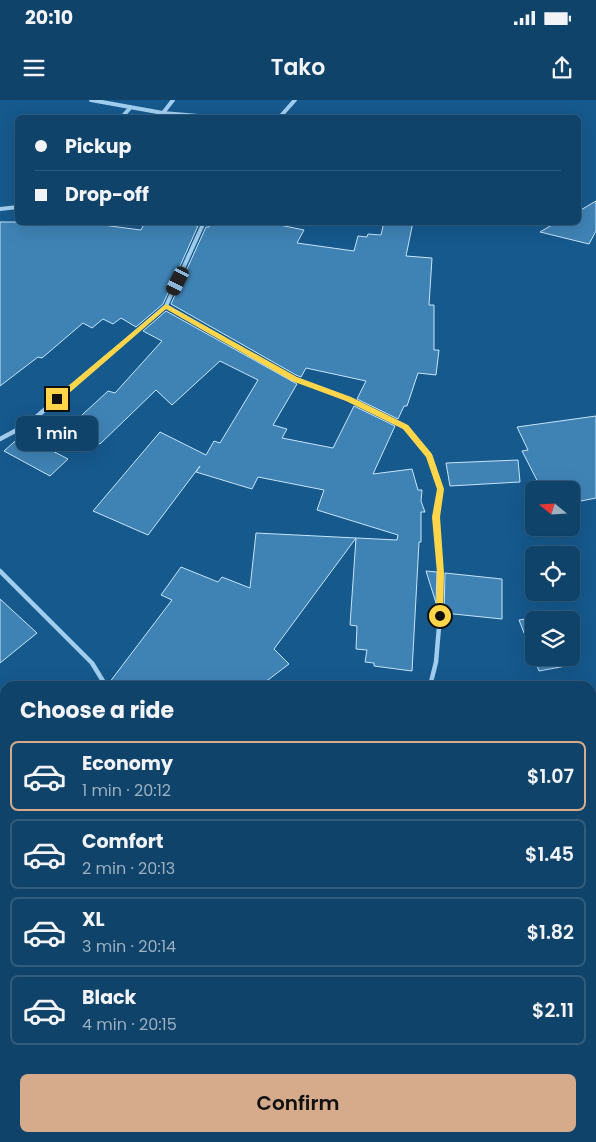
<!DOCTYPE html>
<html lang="en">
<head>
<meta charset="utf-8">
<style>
  body { margin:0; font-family:Poppins,sans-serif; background:#194a70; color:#f1f3f6; height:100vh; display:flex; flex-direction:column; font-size:19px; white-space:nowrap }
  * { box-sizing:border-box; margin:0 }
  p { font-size:16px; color:#9cb0c1 }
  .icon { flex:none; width:28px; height:28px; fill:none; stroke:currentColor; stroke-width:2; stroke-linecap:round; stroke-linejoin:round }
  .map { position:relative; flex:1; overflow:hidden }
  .panel { position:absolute; left:0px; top:581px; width:596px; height:461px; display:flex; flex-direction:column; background:#10436a; border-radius:15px 15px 0 0; box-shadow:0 5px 20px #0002,0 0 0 1px #305c7e }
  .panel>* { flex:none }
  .banner { position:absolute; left:15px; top:15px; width:566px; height:110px; border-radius:8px; box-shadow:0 5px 20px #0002,0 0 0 1px #305c7e; display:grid; align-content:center; height:110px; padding:0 20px; background:#10436a }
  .needle { width:32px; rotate:288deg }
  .fabs { position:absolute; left:525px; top:381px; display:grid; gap:10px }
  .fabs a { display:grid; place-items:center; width:55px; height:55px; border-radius:8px; background:#10436a; box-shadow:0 5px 20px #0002,0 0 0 1px #305c7e; font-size:25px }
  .end { position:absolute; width:22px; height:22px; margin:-11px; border:6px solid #ffd54a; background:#111; box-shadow:0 0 0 2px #111 }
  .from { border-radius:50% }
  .bubble { position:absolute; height:35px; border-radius:8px; background:#10436a; box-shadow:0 5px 20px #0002,0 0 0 1px #305c7e; font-size:16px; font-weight:600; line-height:35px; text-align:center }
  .car { position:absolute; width:15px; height:30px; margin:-15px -8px; border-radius:6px; box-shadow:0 0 4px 1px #0007; background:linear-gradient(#222 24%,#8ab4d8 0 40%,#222 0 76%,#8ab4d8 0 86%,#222 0) }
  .banner b { display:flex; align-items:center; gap:18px; height:48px; font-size:19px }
  .banner b+b { border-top:1px solid #305c7e }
  .banner i { width:12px; height:12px; background:#f1f3f6 }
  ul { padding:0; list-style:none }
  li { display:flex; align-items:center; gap:15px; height:70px; margin:0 10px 8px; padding:0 10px; border:2px solid #305c7e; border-radius:8px }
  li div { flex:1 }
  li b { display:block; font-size:19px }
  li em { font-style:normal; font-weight:600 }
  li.current { border-color:#d6ab8b }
  li>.icon { width:45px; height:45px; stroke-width:1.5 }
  h2 { padding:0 20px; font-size:22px; line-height:60px }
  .cta { display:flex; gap:10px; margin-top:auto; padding:10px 20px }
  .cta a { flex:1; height:58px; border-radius:8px; background:#d6ab8b; color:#111; font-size:20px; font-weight:600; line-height:58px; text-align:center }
  .status { display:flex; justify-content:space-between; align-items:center; height:35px; padding:0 25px; background:#10436a; direction:ltr }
  .status svg { height:14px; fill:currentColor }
  header { display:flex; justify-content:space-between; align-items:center; height:65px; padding:0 20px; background:#10436a; font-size:22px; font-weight:600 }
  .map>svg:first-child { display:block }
</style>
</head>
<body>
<div class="status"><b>20:10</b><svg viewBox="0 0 49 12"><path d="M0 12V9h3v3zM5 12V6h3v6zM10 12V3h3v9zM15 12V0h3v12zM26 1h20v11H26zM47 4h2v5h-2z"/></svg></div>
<header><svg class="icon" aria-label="menu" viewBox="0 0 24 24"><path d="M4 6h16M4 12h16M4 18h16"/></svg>Tako<svg class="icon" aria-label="share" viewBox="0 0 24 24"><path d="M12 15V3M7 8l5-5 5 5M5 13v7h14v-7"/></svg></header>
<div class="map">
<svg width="596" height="1042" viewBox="0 0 596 1042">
  <rect width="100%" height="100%" fill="#16598d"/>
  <path fill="#3f83b5" stroke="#c7e5fb" d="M596,101V131L589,144L540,132L557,122H579V111Z
    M0,122H80L141,130L145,122H172L198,126L163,204L136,227L121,218L113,224L103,219L92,228L83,223L42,258L38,257L0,286Z
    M213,122H265L304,130L297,143L354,151L358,136L367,137L368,134L381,135L384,122H413L406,156L432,158L429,205H434V250H439L436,275L418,273L407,306H404L398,319L357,299L366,281L306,268L301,277L296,275L171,204L206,127H209Z
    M166,211L297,284L273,325L287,329L282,338L333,348L354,306L395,326L373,374L412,369L418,390H422L421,401L425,412H421V442H419L412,571L374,566V563L365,562L367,550L356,549L357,526L350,525L356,438L274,549L289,564L260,586H110L109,583L172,500L161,495L181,467L218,482L222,477L250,488L256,433L397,440L398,435L317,410L324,390L258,377L252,389L196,372L200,366L148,435L93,411L160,332L206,355L214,341L220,343L258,280L220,261L172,305L156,290L100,344L69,327L108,291L115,293L162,241L143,231Z
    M596,316V398L571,403V390H542L522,351L528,350L517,327Z
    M22,335L68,359L50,376L4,351Z
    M518,360L520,382L450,386L446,363Z
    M426,471L437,472L436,503Z
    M445,473L502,479V519L444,513Z
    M0,499L37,533L0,563Z
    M545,516L546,520H534V558H562L566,566L539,571L519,520Z"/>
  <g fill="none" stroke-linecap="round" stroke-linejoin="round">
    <path stroke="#a1ceef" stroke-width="4" d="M91,0L163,13L221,18
      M163,13L173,0
      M121,18L131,7
      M279,18L295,0
      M0,109L18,107
      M166,206L252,255
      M109,255L166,206L204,122"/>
    <path stroke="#a1ceef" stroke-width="4.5" d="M249,254L294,279L349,299L405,327L430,356L441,389L436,417L441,473L440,515L436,562L430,586
      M0,339L28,324L110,254
      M0,471L92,563L106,586"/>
    <path stroke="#a1ceef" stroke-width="6" d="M591,645L596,640
      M0,1013L5,1021
      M15,1038L18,1042
      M511,1038L513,1042
      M141,1042L143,1038"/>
  </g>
  <path fill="#ffd54a" d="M166,204L297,277L351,297L408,325L432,354L444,389L440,417L444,473L443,518L440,519L436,516L437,473L432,417L437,389L426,357L403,329L346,301L292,281L166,209L60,301H55V297Z"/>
</svg>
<div class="fabs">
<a><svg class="needle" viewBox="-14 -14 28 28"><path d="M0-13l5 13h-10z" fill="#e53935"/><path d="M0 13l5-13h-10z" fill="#9cb0c1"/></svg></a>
<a><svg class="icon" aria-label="locate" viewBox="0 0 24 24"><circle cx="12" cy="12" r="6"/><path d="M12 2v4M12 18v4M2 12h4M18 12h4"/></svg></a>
<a><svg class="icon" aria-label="layers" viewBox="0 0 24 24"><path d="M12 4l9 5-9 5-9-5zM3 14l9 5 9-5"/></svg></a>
</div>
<i class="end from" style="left:440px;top:516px"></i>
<i class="end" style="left:57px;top:299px"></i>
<div class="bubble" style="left:16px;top:316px;width:82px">1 min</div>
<i class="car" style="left:178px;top:181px;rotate:207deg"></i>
<div class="banner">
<b><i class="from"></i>Pickup</b>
<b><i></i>Drop-off</b>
</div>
<section class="panel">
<h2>Choose a ride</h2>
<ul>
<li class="current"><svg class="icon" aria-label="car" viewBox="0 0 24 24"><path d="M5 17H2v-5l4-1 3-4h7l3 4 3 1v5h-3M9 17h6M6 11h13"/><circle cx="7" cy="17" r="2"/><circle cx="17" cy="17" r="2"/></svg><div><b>Economy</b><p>1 min · 20:12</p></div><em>$1.07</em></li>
<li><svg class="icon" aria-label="car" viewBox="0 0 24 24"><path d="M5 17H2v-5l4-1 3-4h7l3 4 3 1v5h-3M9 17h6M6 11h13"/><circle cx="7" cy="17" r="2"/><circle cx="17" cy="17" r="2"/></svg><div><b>Comfort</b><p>2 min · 20:13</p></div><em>$1.45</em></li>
<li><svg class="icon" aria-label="car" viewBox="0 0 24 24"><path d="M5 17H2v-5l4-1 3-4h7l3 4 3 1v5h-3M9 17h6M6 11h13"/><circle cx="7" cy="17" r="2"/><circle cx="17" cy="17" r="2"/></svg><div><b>XL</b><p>3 min · 20:14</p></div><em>$1.82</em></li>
<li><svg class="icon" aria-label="car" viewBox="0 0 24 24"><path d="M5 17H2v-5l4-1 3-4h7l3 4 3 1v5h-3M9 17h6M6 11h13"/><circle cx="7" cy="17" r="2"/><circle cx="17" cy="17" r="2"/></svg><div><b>Black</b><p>4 min · 20:15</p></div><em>$2.11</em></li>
</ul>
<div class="cta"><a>Confirm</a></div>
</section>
</div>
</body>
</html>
